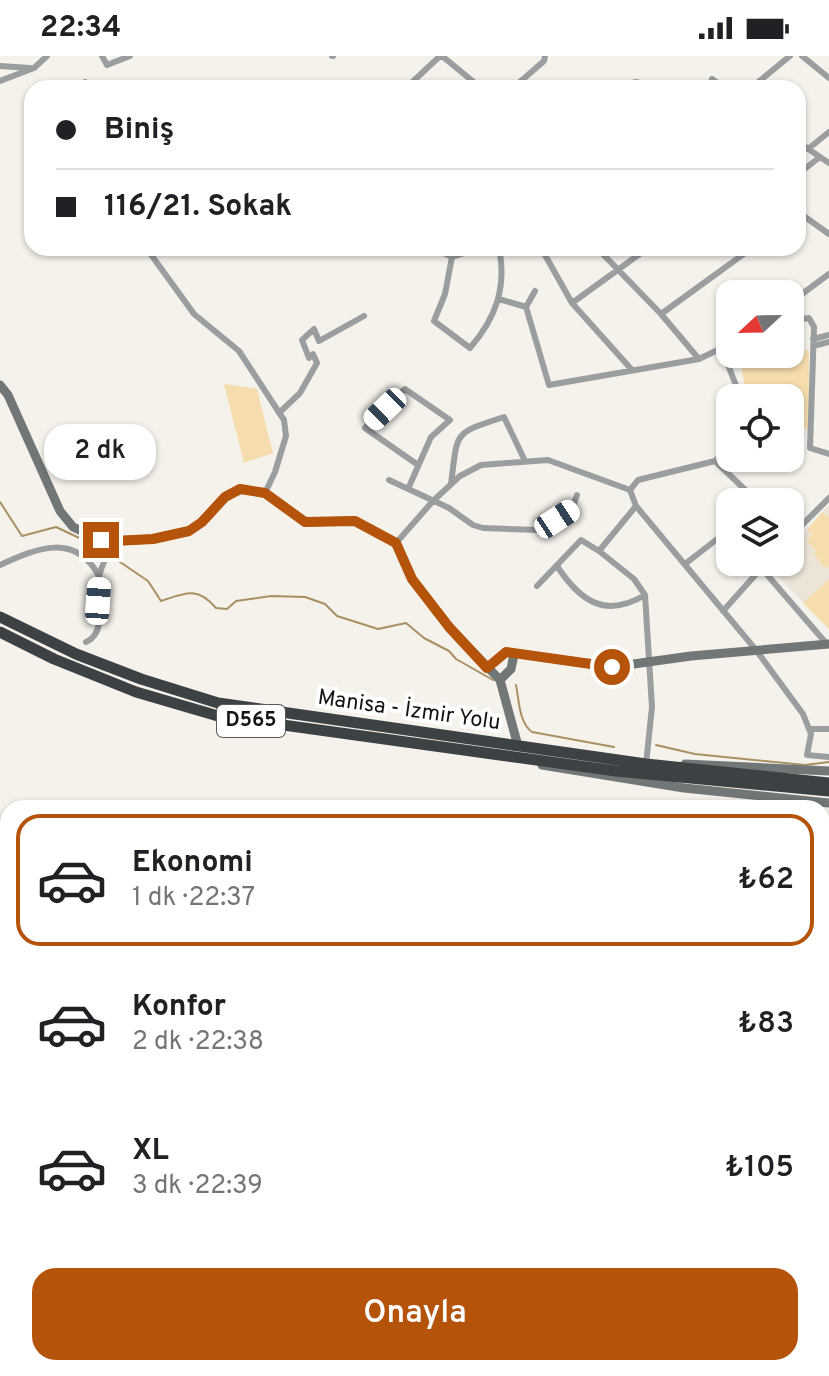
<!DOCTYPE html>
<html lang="tr">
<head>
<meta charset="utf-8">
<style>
  body { margin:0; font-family:Overpass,sans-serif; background:#f2f2f2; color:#202124; height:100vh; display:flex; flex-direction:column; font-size:30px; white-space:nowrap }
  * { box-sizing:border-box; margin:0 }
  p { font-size:26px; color:#757577 }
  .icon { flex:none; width:44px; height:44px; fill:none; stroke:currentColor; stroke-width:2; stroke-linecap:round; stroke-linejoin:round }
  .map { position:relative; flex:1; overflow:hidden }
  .sheet { position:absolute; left:0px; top:744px; width:830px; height:576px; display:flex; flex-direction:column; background:#fff; border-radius:24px 24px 0 0; box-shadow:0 2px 6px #0004 }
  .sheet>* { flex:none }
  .guide { position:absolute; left:24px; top:24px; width:782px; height:176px; border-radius:24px; box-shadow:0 2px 6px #0004; display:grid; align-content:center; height:176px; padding:0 32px; background:#fff }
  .needle { width:52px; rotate:248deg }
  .controls { position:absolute; left:716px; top:224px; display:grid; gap:16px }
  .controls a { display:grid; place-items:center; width:88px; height:88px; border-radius:16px; background:#fff; box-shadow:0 2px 6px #0004; font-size:40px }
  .end { position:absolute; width:36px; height:36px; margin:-18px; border:10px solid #b45309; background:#fff; box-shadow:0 0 0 4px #fff }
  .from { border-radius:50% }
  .bubble { position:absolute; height:56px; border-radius:24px; background:#fff; box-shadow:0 2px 6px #0004; font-size:26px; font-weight:600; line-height:56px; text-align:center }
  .car { position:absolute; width:24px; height:48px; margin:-24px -12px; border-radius:10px; box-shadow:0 0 6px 2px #0007; background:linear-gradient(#fff 24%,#345 0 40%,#fff 0 76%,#345 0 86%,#fff 0) }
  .guide b { display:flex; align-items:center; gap:28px; height:76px; font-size:30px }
  .guide b+b { border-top:2px solid #e0e0e0 }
  .guide i { width:20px; height:20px; background:#202124 }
  ul { padding:14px 0 0; list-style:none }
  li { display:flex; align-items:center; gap:24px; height:132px; margin:0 16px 12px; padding:0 16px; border:4px solid transparent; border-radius:24px }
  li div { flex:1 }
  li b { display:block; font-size:30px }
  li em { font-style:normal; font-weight:600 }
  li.selected { border-color:#b45309 }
  li>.icon { width:72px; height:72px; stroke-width:1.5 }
  .action { display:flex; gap:16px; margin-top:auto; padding:16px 32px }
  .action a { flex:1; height:92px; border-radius:24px; background:#b45309; color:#fff; font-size:32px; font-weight:600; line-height:92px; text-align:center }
  .status { display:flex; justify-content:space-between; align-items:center; height:56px; padding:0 40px; background:#fff; direction:ltr }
  .status svg { height:22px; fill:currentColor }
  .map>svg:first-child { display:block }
</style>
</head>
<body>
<div class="status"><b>22:34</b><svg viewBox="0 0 49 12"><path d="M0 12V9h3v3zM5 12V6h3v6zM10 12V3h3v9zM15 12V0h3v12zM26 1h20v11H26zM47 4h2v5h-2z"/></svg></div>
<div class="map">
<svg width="829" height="1320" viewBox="0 0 829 1320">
  <rect width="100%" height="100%" fill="#f5f1eb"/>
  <path fill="#ebe4d7" d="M829,449V573L771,513L777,506H790V492Z"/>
  <path fill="#f6ddae" d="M809,294V374L790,367V342H746L741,307Z
    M224,328L257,333L273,397L244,407Z
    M822,456L829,461V511H824L814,498L816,495L807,485L812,479L807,474Z
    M829,523V573L803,547Z"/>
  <path fill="#a89063" d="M461,1312H521L522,1320H446Z"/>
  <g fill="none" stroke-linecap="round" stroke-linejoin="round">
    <path stroke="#a89063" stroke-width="2" d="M0,446L22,480L56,471L92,488L110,492
      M113,495L120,506L148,525L161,545C185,537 197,530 216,552L227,553L236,545L271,540L305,541L325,548L337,560L378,573L406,567L424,582L449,595L456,603L493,624
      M516,629C519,644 519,667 532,676L614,691
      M656,689L695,698L805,709L829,706
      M822,1298H829"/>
    <path stroke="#9b9e9f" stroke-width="6" d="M102,0L107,9L130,0
      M332,0H333
      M442,0L481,32
      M802,0L829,22
      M0,10L30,12
      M712,23L724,32
      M0,25L34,12L47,0
      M85,26L90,32
      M621,29L637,26L646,32
      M406,32L440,0
      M513,32L544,5L545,0
      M751,32L790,0
      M798,86L829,107
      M808,93L829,76
      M798,118L820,101
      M798,156L829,178
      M433,192L452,201
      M480,192L452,201L445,238L434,265L470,292C496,262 507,231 499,192
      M544,192L545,199L572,247L632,314
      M597,192L661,258L699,303
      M147,193L194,258L239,295L284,364L286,380L275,416L265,437
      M535,235L526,251L549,329L699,303L730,288
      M499,243L526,251
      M572,247L648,192
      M790,247L829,218
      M661,258L752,192
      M790,265L809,262L814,271L810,392L829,398
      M813,283L829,279
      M813,290L829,286
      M722,294L741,342
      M279,357L300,337L317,307L313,298L309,302L302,284L314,273L319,285L364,260
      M730,390L715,405L638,424L630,434L636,450L756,594L803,658L811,678L807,699L829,701
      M715,405L758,446
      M389,424L449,452L473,469L483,472L537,474L546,471L572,453L577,439
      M451,428C458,375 452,378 504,361L525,405
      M408,433L431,381L450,364L405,333L365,372L418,409
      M636,450L599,495L634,523L645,539L652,651L646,708
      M790,481L829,442
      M396,487L433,445L460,420L481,409L548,404L630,434
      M756,506L826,587
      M685,508L730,473
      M0,509C37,492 75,476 99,520
      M557,510C580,545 605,563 645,539
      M537,530L581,484L599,495
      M723,555L767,506
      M86,586C109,576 95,541 99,521C101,509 109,497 114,485
      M809,673H829
      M822,1166L829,1165
      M822,1216H829
      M822,1274L829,1272
      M428,1320L441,1312
      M587,1320H596"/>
    <path stroke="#717677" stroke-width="9" d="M0,329L8,339L60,455L73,471L101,484L114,485L153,483L189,475L202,466L225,441L240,433L265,437L305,466L355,465L396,487L412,523L449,571L500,624L518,690
      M487,612L506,596L612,611L691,600L829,588
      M500,624L511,613L514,598
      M685,708L829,715
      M542,709L684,732L829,747
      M0,1260L8,1259
      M150,1312L160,1320
      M301,1320L314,1312"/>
    <path stroke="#3c4244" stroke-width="11" d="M0,561L76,598L141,623L218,647L646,708L829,727
      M0,576L54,603L136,636L218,660L616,715L829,735"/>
  </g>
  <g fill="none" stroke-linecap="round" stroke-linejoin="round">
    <path stroke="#b45309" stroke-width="10" d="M101,484L114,485L153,483L189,475L202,466L225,441L240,433L265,437L305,466L355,465L396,487L412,523L449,571L487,612L506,596L612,611"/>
  </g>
  <g text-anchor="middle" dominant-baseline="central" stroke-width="8" stroke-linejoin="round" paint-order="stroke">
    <rect fill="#fff" stroke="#5a5a58" stroke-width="2" x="217" y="649" width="68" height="32" rx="6"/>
    <g font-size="20" font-weight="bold" fill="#141311">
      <text x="251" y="665">D565</text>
    </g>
    <g font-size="22" fill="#141311" stroke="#fff">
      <text transform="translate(409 655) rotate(8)">Manisa - İzmir Yolu</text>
    </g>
  </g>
</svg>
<div class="controls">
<a><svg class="needle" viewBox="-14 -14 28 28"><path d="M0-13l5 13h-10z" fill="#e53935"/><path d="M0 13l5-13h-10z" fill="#757577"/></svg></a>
<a><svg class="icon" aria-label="locate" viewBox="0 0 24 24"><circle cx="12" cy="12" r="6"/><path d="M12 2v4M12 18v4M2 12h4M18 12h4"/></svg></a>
<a><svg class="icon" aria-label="layers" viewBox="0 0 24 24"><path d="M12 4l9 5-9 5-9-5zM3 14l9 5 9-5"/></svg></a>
</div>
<i class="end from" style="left:612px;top:611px"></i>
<i class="end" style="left:101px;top:484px"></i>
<div class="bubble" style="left:44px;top:368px;width:112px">2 dk</div>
<i class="car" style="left:385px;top:353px;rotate:226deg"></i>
<i class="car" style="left:557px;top:463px;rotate:57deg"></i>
<i class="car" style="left:98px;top:545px;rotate:4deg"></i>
<div class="guide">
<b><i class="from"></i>Biniş</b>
<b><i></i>116/21. Sokak</b>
</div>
<section class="sheet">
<ul>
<li class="selected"><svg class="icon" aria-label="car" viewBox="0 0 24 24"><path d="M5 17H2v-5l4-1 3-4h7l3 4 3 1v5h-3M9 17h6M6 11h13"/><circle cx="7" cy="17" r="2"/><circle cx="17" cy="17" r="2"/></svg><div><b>Ekonomi</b><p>1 dk · 22:37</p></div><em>₺62</em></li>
<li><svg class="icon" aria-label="car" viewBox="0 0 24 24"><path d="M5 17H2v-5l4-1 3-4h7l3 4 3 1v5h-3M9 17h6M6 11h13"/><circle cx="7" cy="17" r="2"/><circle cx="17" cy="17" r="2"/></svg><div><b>Konfor</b><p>2 dk · 22:38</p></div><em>₺83</em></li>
<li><svg class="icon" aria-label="car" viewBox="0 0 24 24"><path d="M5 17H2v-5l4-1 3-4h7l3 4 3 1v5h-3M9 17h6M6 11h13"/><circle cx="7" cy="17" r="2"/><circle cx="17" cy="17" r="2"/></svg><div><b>XL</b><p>3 dk · 22:39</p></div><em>₺105</em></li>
</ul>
<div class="action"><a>Onayla</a></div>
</section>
</div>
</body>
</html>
